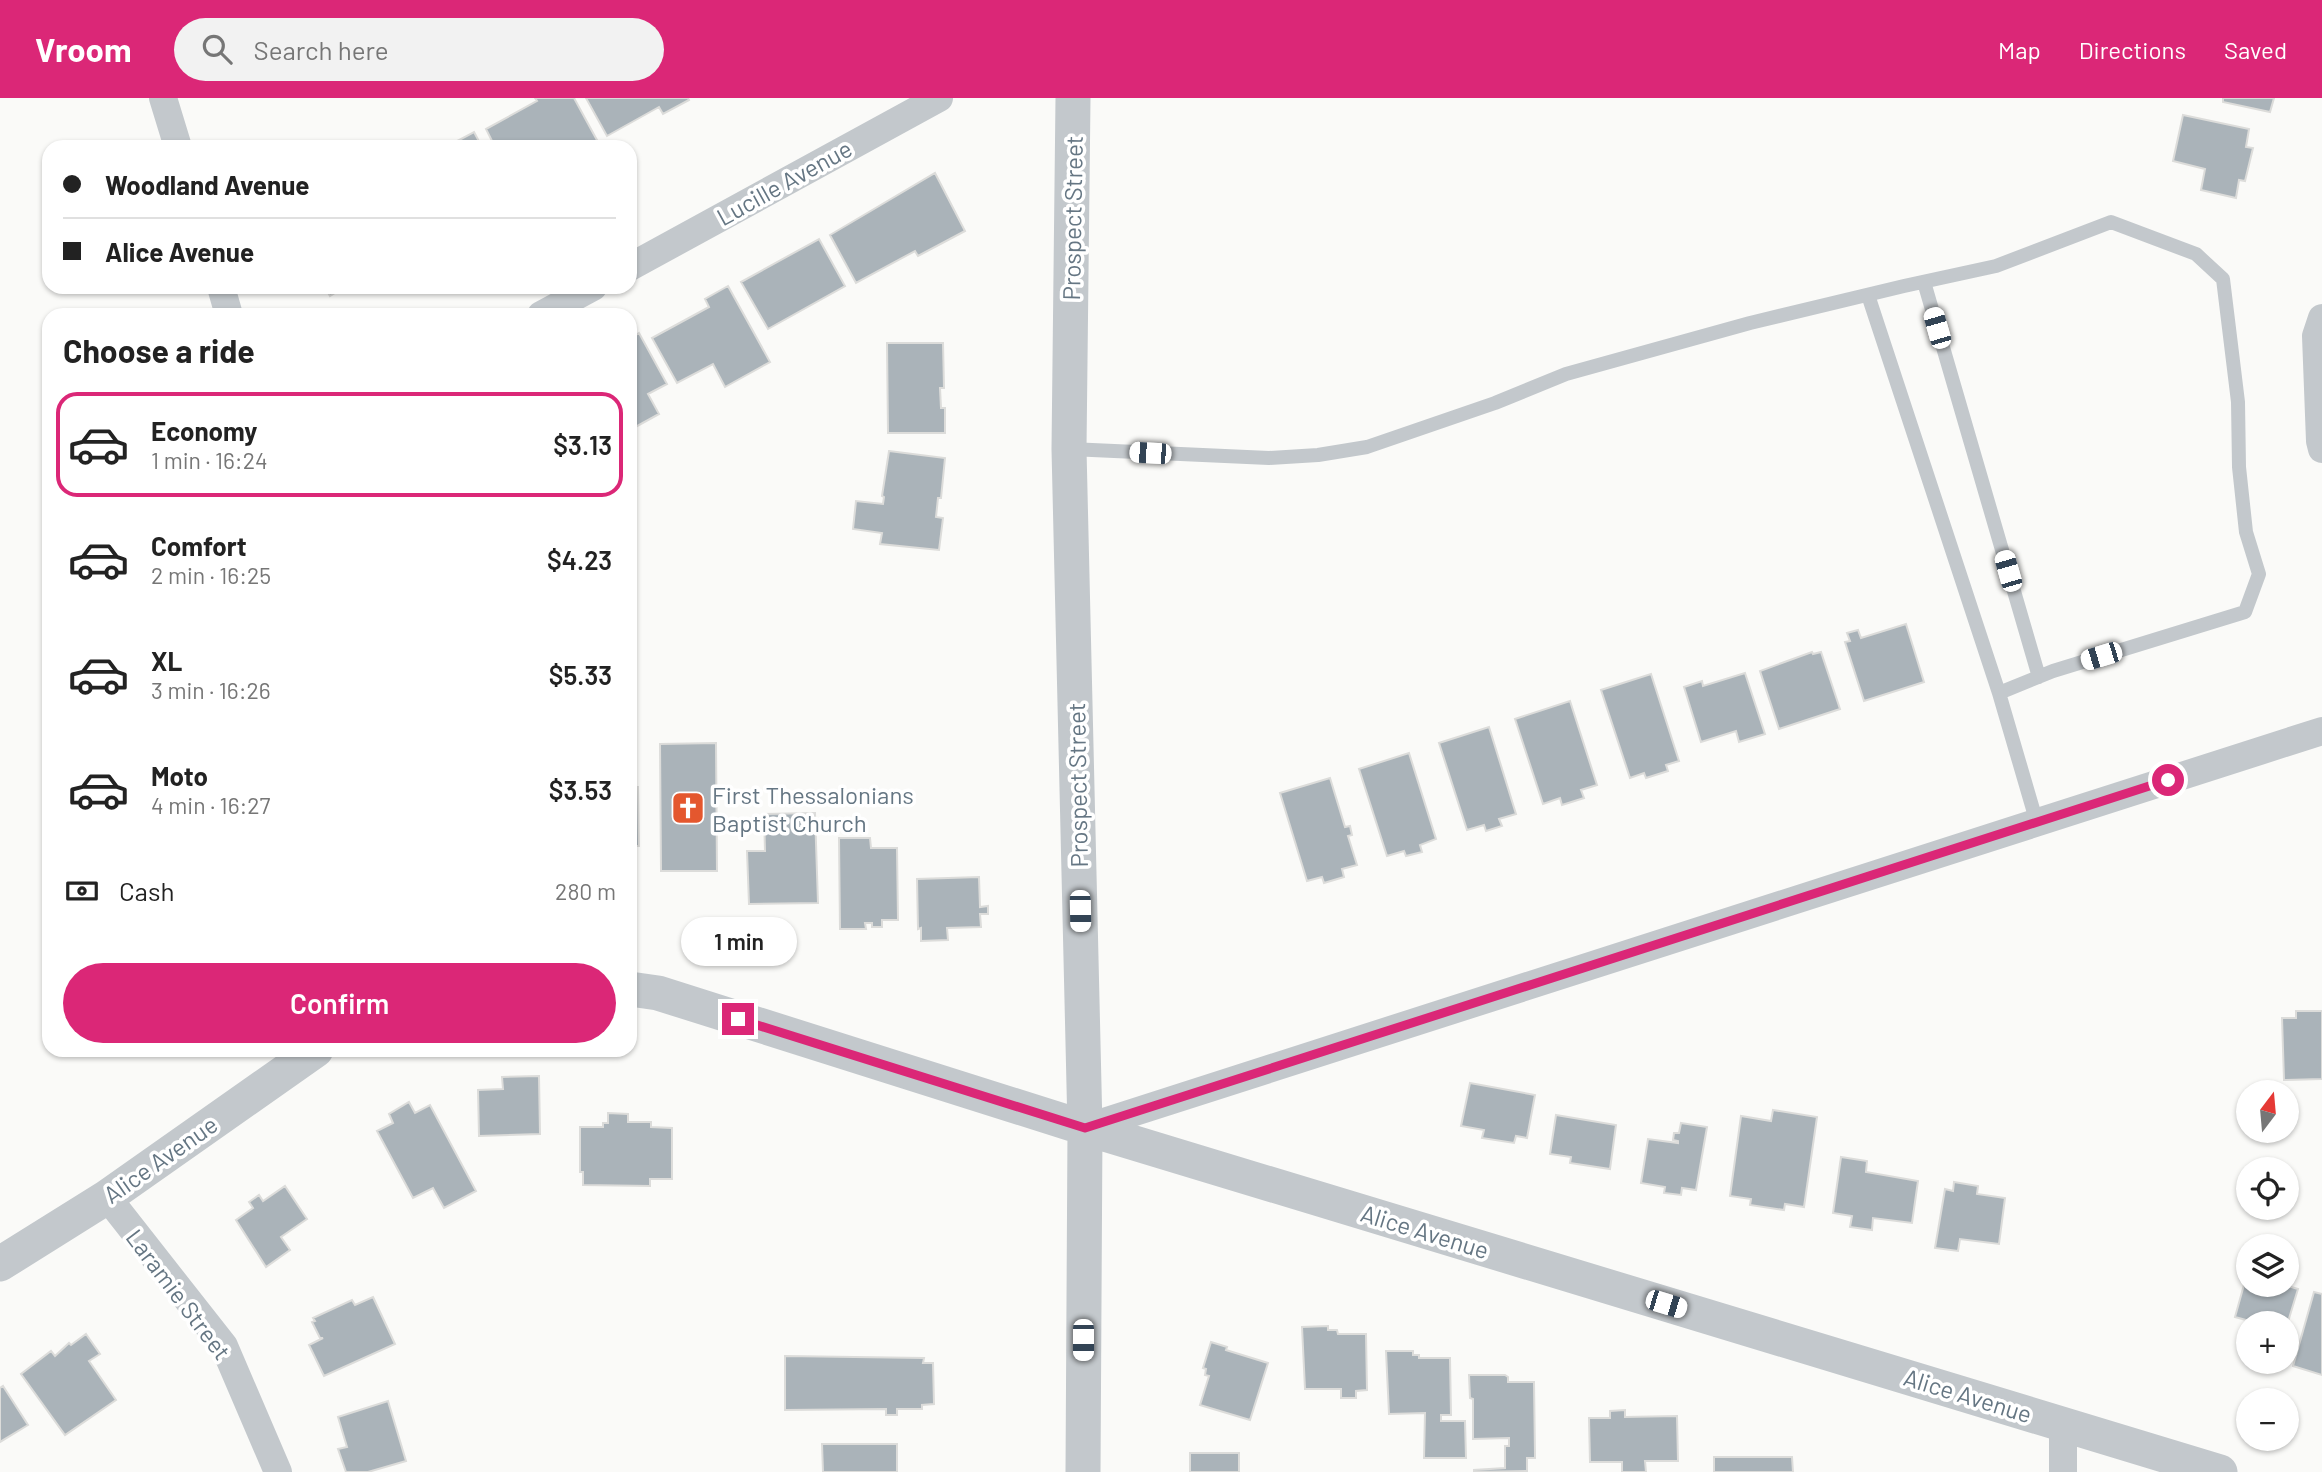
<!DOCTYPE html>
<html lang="en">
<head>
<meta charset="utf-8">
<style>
  body { margin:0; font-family:Barlow,sans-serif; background:#f2f2f2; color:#222; height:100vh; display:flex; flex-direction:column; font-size:26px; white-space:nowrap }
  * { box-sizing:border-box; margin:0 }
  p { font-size:23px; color:#767676 }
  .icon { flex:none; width:38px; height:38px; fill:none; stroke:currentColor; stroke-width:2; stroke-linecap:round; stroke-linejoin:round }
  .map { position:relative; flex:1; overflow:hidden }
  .panel { position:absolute; left:42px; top:210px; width:595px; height:749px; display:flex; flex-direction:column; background:#fff; border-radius:21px; box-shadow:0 2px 5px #0004 }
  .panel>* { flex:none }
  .banner { position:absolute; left:42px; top:42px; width:595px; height:154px; border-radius:21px; box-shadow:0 2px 5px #0004; display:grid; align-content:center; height:154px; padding:0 21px; background:#fff }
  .needle { width:46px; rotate:16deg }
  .controls { position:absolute; left:2236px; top:982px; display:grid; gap:14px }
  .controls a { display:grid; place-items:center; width:63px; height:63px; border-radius:50%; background:#fff; box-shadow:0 2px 5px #0004; font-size:35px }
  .end { position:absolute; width:32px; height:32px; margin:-16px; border:9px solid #db2777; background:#fff; box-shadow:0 0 0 4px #fff }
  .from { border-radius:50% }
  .bubble { position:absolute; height:49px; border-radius:24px; background:#fff; box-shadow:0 2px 5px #0004; font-size:23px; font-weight:600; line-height:49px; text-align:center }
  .car { position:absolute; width:21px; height:42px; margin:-21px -10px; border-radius:9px; box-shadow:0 0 5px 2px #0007; background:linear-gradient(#fff 24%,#345 0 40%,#fff 0 76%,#345 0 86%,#fff 0) }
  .banner b { display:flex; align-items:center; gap:24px; height:66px; font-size:26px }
  .banner b+b { border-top:2px solid #e0e0e0 }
  .banner i { width:18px; height:18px; background:#222 }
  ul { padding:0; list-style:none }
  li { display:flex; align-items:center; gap:21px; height:105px; margin:0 14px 10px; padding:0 7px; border:4px solid transparent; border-radius:21px }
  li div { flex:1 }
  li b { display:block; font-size:26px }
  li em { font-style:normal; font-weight:600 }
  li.selected { border-color:#db2777 }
  li>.icon { width:63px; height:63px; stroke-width:1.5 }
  h2 { padding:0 21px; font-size:32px; line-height:84px }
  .pay { display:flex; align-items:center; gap:18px; height:77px; padding:0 21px; font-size:26px }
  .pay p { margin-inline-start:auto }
  .button { display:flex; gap:14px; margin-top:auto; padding:14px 21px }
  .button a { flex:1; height:80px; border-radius:42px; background:#db2777; color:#fff; font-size:28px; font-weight:600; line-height:80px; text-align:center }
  header { display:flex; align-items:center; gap:42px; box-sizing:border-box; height:98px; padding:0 35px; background:#db2777; color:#fff }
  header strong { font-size:33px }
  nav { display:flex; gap:38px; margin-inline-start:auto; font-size:24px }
  .search { width:490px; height:63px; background:#f2f2f2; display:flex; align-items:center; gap:18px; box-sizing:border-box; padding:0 24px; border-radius:38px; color:#767676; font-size:26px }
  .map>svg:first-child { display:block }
</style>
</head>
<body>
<header>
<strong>Vroom</strong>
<div class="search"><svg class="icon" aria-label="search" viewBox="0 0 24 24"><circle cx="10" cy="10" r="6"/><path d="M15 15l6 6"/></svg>Search here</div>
<nav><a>Map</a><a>Directions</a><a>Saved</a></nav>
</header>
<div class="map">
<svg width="2322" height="1374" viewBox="0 0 2322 1374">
  <rect width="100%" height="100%" fill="#fafaf8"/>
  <path fill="#aab3b9" stroke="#dcdcda" stroke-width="2" d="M535,0H574L598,44L590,49H495L486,31L537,3Z
    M586,0H688L689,2L663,16L659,9L607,38Z
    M2223,0H2274L2270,14L2223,4Z
    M2183,17L2249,31L2246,49L2253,50L2245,83L2239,82L2236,100L2201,92L2205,71L2173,63Z
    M474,34L482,49H446Z
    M935,75L965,133L918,158L915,153L856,185L830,137Z
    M819,141L845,188L768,231L741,184Z
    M728,188L770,264L725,289L713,266L677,285L652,240L709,209L705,201Z
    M325,189H344L330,198Z
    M639,235L667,286L648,296L659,316L630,332V241Z
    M887,245H943L944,290H940L941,310H945V335H888Z
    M889,353L945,360L941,400H938L936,419L943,420L939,452L880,446L882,435L853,431L856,403L883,406L884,399L882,398Z
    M1906,526L1924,584L1864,603L1845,544L1850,543L1847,535L1858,532L1861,540Z
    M1812,554L1813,556L1821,554L1840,611L1779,631L1760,573Z
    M1745,575L1765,636L1739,644L1736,633L1701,644L1684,589L1702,583L1703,588Z
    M1651,576L1679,663L1666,667L1668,673L1646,680L1644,675L1630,680L1601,592Z
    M1570,603L1597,687L1581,692L1584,700L1562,707L1560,700L1543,706L1515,621Z
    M1489,629L1516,716L1499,721L1502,728L1486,733L1484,727L1467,732L1439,645Z
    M716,645L717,773H661L660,646Z
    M1409,655L1436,741L1420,747L1422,754L1406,758L1404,753L1387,758L1359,671Z
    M1330,680L1345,729L1350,728L1352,737L1348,738L1357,767L1342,771L1344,779L1324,785L1322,779L1307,783L1280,695Z
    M630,689H638L639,748H630Z
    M815,715L818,805L749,806L747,753H765L764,716Z
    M839,740H870L871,750H897L898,822H882V829H872V825H865L866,831H840Z
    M979,779L980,809L988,808V816H980L981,829L947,830L948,842L921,843V830L918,831L917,781Z
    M2296,913H2322V981L2284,982L2282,920H2296Z
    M539,978L540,1036L479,1038L478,992L503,991L502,979Z
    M1470,985L1535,997L1527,1040L1516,1038L1514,1045L1482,1040L1484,1032L1461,1028Z
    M409,1004L415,1015L430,1007L476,1093L444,1110L433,1090L413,1100L377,1033L393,1025L389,1016Z
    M1773,1012L1817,1019L1804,1109L1785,1106L1784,1112L1750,1107L1751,1101L1730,1098L1741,1018L1771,1023Z
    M608,1015L628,1016V1024H651V1029L672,1030V1081H650V1088L583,1087V1074H580V1029H603V1025H608Z
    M1556,1017L1616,1027L1610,1071L1570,1065L1571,1059L1550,1056Z
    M1681,1025L1707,1029L1696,1092L1682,1090L1681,1097L1664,1095L1665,1089L1641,1085L1648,1041L1678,1045V1043L1673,1042L1674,1035H1679Z
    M1841,1059L1867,1063L1866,1074L1918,1083L1912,1125L1873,1120L1872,1132L1850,1129L1852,1118L1833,1115Z
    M1954,1084L1978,1088L1977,1096L2005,1100L1999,1146L1960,1141L1958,1153L1935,1150L1945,1091L1953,1093Z
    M285,1088L307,1121L281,1139L290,1152L266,1169L236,1122L253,1110L249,1104L259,1097L263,1103Z
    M2247,1176L2249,1186H2281L2298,1191L2287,1227V1225H2249V1239L2242,1237L2246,1222L2235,1219Z
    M2314,1194L2322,1196V1277L2293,1268Z
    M373,1199L395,1246L324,1278L309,1247L323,1240H320L312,1224L315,1223L313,1220L352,1202L355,1207Z
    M1328,1228V1232H1337L1338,1236H1366L1367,1292L1356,1293V1300H1341V1291H1305L1302,1229Z
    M86,1236L100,1256L89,1263L116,1302L65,1337L21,1276L51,1253L55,1258L69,1245L71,1247Z
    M1211,1244L1227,1249L1226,1252L1268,1265L1250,1322L1200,1307L1209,1278L1205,1277L1206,1271L1203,1270Z
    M1386,1253H1413V1257H1419V1260H1450L1451,1317H1441V1323H1465L1466,1360H1424L1425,1315L1389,1316Z
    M785,1258L924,1260L923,1265H933L934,1306L922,1307V1311H897V1317H886V1311L785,1312Z
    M1469,1277H1505L1508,1279V1284H1534L1535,1356V1360H1527V1373L1474,1374V1372L1505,1370V1348H1509V1340L1473,1341V1301L1470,1300Z
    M3,1288L28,1327L0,1344V1290Z
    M388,1303L406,1363L368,1374H346L338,1351L347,1349L338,1319Z
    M1625,1312V1319L1677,1318L1678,1363H1645L1646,1374H1622V1364H1590L1589,1320H1610V1313Z
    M822,1346H897V1374H823Z
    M1190,1355H1239V1374H1190Z
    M1714,1359H1792L1793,1374H1714Z"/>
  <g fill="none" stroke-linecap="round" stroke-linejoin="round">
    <path stroke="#c3c8cc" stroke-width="14" d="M1924,184L2039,579
      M1070,351L1269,360L1318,357L1367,349L1495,305L1566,276L1750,225L1904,188L1996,168L2111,124L2196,156L2223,181L2238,304L2239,369L2246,434L2259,476L2245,514L2053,573L1999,595L1868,197
      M1999,595L2037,725"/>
    <path stroke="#c3c8cc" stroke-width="28" d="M163,0L178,49
      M630,169L939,0
      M221,189L229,217
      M541,217L593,189
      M2322,220L2316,238L2320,343L2322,351
      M1085,1030L2322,633
      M107,1099L224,1248L278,1374
      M2063,1326V1374"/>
    <path stroke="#c3c8cc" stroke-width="35" d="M1073,0L1069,351L1085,1030L1083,1374
      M630,891L658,895L1085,1030L2220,1374
      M0,1166L107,1099L316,952"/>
  </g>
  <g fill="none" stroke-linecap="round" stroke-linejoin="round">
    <path stroke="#db2777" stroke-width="9" d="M738,921L1085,1030L2168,682"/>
  </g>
  <defs>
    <symbol id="church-square" viewBox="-11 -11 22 22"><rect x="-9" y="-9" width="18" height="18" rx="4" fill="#e4572e" stroke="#fff"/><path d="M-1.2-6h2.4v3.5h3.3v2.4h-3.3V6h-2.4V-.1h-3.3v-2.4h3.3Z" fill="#fff"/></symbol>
  </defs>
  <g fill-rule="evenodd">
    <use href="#church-square" x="669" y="691" width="38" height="38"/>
  </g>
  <g text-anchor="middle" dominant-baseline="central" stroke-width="7" stroke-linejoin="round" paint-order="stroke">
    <g font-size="24" fill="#657683" stroke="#fff">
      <text transform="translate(784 84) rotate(-29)">Lucille Avenue</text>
      <text transform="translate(1072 120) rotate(-89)">Prospect Street</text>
      <text transform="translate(1077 687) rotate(-91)">Prospect Street</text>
      <text transform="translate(160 1061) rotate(-35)">Alice Avenue</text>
      <text transform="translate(1425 1133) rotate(17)">Alice Avenue</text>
      <text transform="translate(179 1196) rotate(53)">Laramie Street</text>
      <text transform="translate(1968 1297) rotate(17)">Alice Avenue</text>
    </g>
    <g font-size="24" fill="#657683" stroke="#fff" text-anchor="start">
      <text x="712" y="696">First Thessalonians<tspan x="712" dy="28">Baptist Church</tspan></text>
    </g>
  </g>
</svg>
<div class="controls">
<a><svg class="needle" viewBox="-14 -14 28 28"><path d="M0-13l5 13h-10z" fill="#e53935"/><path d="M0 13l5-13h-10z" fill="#767676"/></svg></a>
<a><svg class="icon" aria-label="locate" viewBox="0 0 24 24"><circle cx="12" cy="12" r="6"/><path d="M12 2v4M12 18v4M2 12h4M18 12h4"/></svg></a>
<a><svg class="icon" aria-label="layers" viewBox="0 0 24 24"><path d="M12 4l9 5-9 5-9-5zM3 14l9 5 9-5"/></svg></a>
<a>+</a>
<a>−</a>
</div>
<i class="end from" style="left:2168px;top:682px"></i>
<i class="end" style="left:738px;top:921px"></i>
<div class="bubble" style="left:681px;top:819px;width:116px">1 min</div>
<i class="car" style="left:1937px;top:230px;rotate:344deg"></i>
<i class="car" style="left:1150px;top:355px;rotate:273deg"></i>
<i class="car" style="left:2008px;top:473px;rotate:344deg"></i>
<i class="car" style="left:2101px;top:558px;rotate:253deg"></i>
<i class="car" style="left:1080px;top:813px;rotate:179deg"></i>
<i class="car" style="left:1666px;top:1206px;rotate:107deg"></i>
<i class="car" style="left:1083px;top:1242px;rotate:180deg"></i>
<div class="banner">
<b><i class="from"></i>Woodland Avenue</b>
<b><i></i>Alice Avenue</b>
</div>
<section class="panel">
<h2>Choose a ride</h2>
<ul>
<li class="selected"><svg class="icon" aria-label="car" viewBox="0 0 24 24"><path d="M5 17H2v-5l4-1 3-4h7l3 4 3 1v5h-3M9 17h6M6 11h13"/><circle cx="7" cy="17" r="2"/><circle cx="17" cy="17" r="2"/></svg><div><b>Economy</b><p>1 min · 16:24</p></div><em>$3.13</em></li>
<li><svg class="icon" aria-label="car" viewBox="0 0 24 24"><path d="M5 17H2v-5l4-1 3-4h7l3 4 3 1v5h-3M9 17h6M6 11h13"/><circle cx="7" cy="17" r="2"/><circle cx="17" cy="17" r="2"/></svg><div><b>Comfort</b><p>2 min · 16:25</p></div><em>$4.23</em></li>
<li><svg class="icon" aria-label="car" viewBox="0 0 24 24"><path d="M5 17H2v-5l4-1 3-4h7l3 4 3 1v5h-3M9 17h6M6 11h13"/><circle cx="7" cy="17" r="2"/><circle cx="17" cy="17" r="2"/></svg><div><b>XL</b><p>3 min · 16:26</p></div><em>$5.33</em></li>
<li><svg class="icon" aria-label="car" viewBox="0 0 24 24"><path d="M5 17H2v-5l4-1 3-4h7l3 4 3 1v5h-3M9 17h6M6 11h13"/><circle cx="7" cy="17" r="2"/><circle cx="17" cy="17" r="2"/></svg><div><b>Moto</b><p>4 min · 16:27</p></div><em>$3.53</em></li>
</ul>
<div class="pay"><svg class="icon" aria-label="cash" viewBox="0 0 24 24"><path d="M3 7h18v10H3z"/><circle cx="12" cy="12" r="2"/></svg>Cash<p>280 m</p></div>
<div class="button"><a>Confirm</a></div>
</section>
</div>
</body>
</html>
